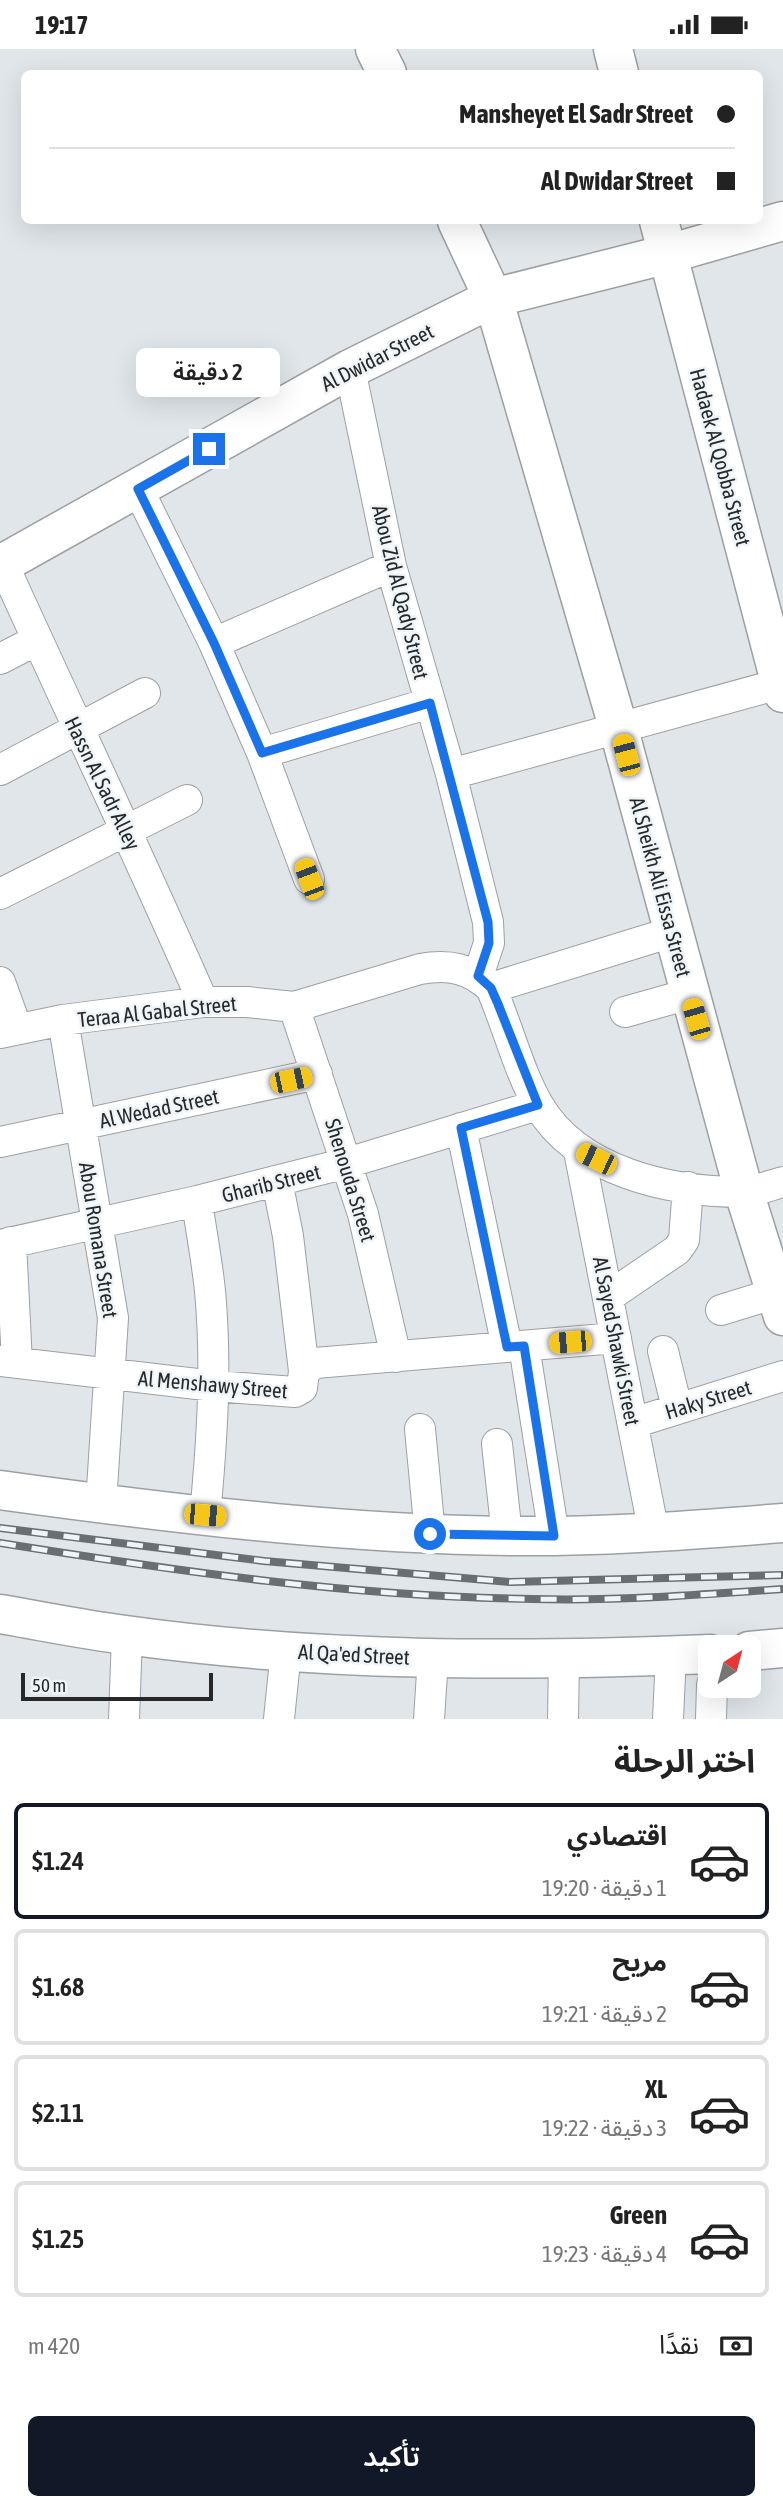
<!DOCTYPE html>
<html lang="ar">
<head>
<meta charset="utf-8">
<style>
  body { margin:0; font-family:"Asap Condensed","Noto Sans Arabic",sans-serif; background:#f6f6f6; color:#222; direction:rtl; height:100vh; display:flex; flex-direction:column; font-size:26px; white-space:nowrap }
  * { box-sizing:border-box; margin:0 }
  p { font-size:23px; color:#767676 }
  .icon { flex:none; width:38px; height:38px; fill:none; stroke:currentColor; stroke-width:2; stroke-linecap:round; stroke-linejoin:round }
  .map { position:relative; height:1670px; overflow:hidden; direction:ltr }
  .sheet { display:flex; flex-direction:column; background:#fff; flex:1 }
  .sheet>* { flex:none }
  .guide { position:absolute; left:21px; top:21px; width:742px; height:154px; border-radius:10px; box-shadow:0 7px 28px #0002; direction:rtl; display:grid; align-content:center; height:154px; padding:0 28px; background:#fff }
  .needle { width:46px; rotate:36deg }
  .tools { position:absolute; left:698px; top:1586px; display:grid; gap:14px }
  .tools a { display:grid; place-items:center; width:63px; height:63px; border-radius:10px; background:#fff; box-shadow:0 7px 28px #0002; font-size:35px }
  .scale { position:absolute; left:21px; bottom:18px; width:192px; box-sizing:border-box; padding-left:7px; border:4px solid #27282a; border-top:0; font-size:19px; line-height:24px; white-space:nowrap; color:#27282a; -webkit-text-stroke:5px #eff4f8; paint-order:stroke }
  .end { position:absolute; width:32px; height:32px; margin:-16px; border:9px solid #1a73e8; background:#fff; box-shadow:0 0 0 4px #fff }
  .from { border-radius:50% }
  .bubble { position:absolute; height:49px; border-radius:10px; background:#fff; box-shadow:0 7px 28px #0002; font-size:23px; font-weight:600; line-height:49px; text-align:center; direction:rtl }
  .car { position:absolute; width:21px; height:42px; margin:-21px -10px; border-radius:9px; box-shadow:0 0 5px 2px #0007; background:linear-gradient(#f5c518 24%,#345 0 40%,#f5c518 0 76%,#345 0 86%,#f5c518 0) }
  .guide b { display:flex; align-items:center; gap:24px; height:66px; font-size:26px }
  .guide b+b { border-top:2px solid #e0e0e0 }
  .guide i { width:18px; height:18px; background:#222 }
  ul { padding:0; list-style:none }
  li { display:flex; align-items:center; gap:21px; height:116px; margin:0 14px 10px; padding:0 14px; border:4px solid #e0e0e0; border-radius:10px }
  li div { flex:1 }
  li b { display:block; font-size:26px }
  li em { font-style:normal; font-weight:600 }
  li.current { border-color:#111827 }
  li>.icon { width:63px; height:63px; stroke-width:1.5 }
  h2 { padding:0 28px; font-size:32px; line-height:84px }
  .pay { display:flex; align-items:center; gap:18px; height:77px; padding:0 28px; font-size:26px }
  .pay p { margin-inline-start:auto }
  .primary-button { display:flex; gap:14px; margin-top:auto; padding:14px 28px }
  .primary-button a { flex:1; height:80px; border-radius:10px; background:#111827; color:#fff; font-size:28px; font-weight:600; line-height:80px; text-align:center }
  .status { display:flex; justify-content:space-between; align-items:center; height:49px; padding:0 35px; background:#fff; direction:ltr }
  .status svg { height:19px; fill:currentColor }
  .map>svg:first-child { display:block }
</style>
</head>
<body>
<div class="status"><b>19:17</b><svg viewBox="0 0 49 12"><path d="M0 12V9h3v3zM5 12V6h3v6zM10 12V3h3v9zM15 12V0h3v12zM26 1h20v11H26zM47 4h2v5h-2z"/></svg></div>
<div class="map">
<svg width="783" height="1670" viewBox="0 0 783 1670">
  <rect width="100%" height="100%" fill="#e1e6ea"/>
  <g fill="none" stroke-linecap="round" stroke-linejoin="round">
    <defs>
      <path id="minor" d="M350,320L391,517L451,725L488,873L489,894L478,927
        M138,440L214,594L262,704L309,830
        M3,515C69,661 139,806 203,953
        M214,594L391,517
        M0,610L37,591
        M262,704L430,654
        M0,721L145,644
        M451,725L783,634
        M0,845L187,751
        M0,933L17,980
        M491,939L672,883
        M294,958L363,1165L396,1308
        M625,963L689,945
        M63,971L113,1269L101,1455
        M0,984L63,971L203,953H247L294,958L420,920C449,915 470,919 491,939C507,975 520,1026 539,1057C578,1123 670,1143 742,1143C755,1143 770,1136 783,1133
        M461,1079L507,1298
        M0,1093L317,1025
        M579,1102L654,1484
        M277,1132L288,1187L304,1322
        M197,1152C201,1182 207,1212 210,1242C217,1317 212,1392 205,1466
        M11,1193L17,1314
        M0,1196L197,1152L347,1114L538,1056
        M608,1248L677,1201L684,1191L688,1138
        M721,1261L776,1244
        M524,1297L554,1487
        M663,1302L677,1359
        M0,1312L214,1337L295,1343L302,1339L304,1322L315,1314L616,1289
        M633,1374L783,1327
        M420,1380L430,1485
        M497,1395L507,1486
        M124,1670L127,1587
        M279,1670L286,1602
        M429,1670L433,1609
        M563,1670L564,1610
        M668,1670L671,1606
        M711,1670L712,1636"/>
      <path id="tertiary" d="M375,0L387,24
        M613,0L619,24
        M457,172L493,249L619,681L744,1143L783,1267
        M659,172L783,644
        M0,1565C42,1572 84,1581 126,1586C319,1613 516,1613 710,1605
        M749,1602L783,1599"/>
      <path id="secondary" d="M0,516L350,320L493,249L668,205L783,172
        M0,1441C181,1466 372,1489 555,1487C631,1486 707,1480 783,1474"/>
    </defs>
    <use href="#minor" stroke="#9ca0a4" stroke-width="32"/>
    <use href="#tertiary" stroke="#9ca0a4" stroke-width="41"/>
    <use href="#secondary" stroke="#9ca0a4" stroke-width="41"/>
    <use href="#minor" stroke="#fff" stroke-width="30"/>
    <use href="#tertiary" stroke="#fff" stroke-width="38"/>
    <use href="#secondary" stroke="#fff" stroke-width="38"/>
    <defs>
      <path id="rail" d="M0,1479L264,1512L510,1533L783,1526
        M0,1494C176,1522 355,1548 533,1550C617,1552 700,1546 783,1540"/>
    </defs>
    <use href="#rail" stroke="#6b6e70" stroke-width="8"/>
    <use href="#rail" stroke="#eff4f8" stroke-width="5" stroke-dasharray="16" stroke-linecap="butt"/>
  </g>
  <g fill="none" stroke-linecap="round" stroke-linejoin="round">
    <path stroke="#1a73e8" stroke-width="9" d="M209,400L138,440L214,594L262,704L430,654L488,873L489,894L478,927L491,939L498,955L538,1056L461,1079L507,1298L524,1297L554,1487L430,1485"/>
  </g>
  <g text-anchor="middle" dominant-baseline="central" stroke-width="5" stroke-linejoin="round" paint-order="stroke">
    <g font-size="21" fill="#27282a" stroke="#eff4f8">
      <text transform="translate(377 308) rotate(-27)">Al Dwidar Street</text>
      <text transform="translate(721 408) rotate(75)">Hadaek Al Qobba Street</text>
      <text transform="translate(401 543) rotate(76)">Abou Zid Al Qady Street</text>
      <text transform="translate(103 734) rotate(64)">Hassn Al Sadr Alley</text>
      <text transform="translate(661 838) rotate(75)">Al Sheikh Ali Eissa Street</text>
      <text transform="translate(157 962) rotate(-6)">Teraa Al Gabal Street</text>
      <text transform="translate(159 1059) rotate(-12)">Al Wedad Street</text>
      <text transform="translate(351 1131) rotate(73)">Shenouda Street</text>
      <text transform="translate(271 1134) rotate(-14)">Gharib Street</text>
      <text transform="translate(99 1191) rotate(81)">Abou Romana Street</text>
      <text transform="translate(617 1292) rotate(79)">Al Sayed Shawki Street</text>
      <text transform="translate(213 1335) rotate(5)">Al Menshawy Street</text>
      <text transform="translate(708 1350) rotate(-17)">Haky Street</text>
      <text transform="translate(354 1605) rotate(3)">Al Qa'ed Street</text>
    </g>
  </g>
</svg>
<div class="tools">
<a><svg class="needle" viewBox="-14 -14 28 28"><path d="M0-13l5 13h-10z" fill="#e53935"/><path d="M0 13l5-13h-10z" fill="#767676"/></svg></a>
</div>
<div class="scale">50 m</div>
<i class="end from" style="left:430px;top:1485px"></i>
<i class="end" style="left:209px;top:400px"></i>
<div class="bubble" style="left:136px;top:299px;width:144px">2 دقيقة</div>
<i class="car" style="left:626px;top:706px;rotate:345deg"></i>
<i class="car" style="left:309px;top:830px;rotate:339deg"></i>
<i class="car" style="left:696px;top:970px;rotate:344deg"></i>
<i class="car" style="left:291px;top:1031px;rotate:78deg"></i>
<i class="car" style="left:596px;top:1110px;rotate:296deg"></i>
<i class="car" style="left:570px;top:1293px;rotate:265deg"></i>
<i class="car" style="left:205px;top:1466px;rotate:95deg"></i>
<div class="guide">
<b><i class="from"></i>Mansheyet El Sadr Street</b>
<b><i></i>Al Dwidar Street</b>
</div>
</div>
<section class="sheet">
<h2>اختر الرحلة</h2>
<ul>
<li class="current"><svg class="icon" aria-label="car" viewBox="0 0 24 24"><path d="M5 17H2v-5l4-1 3-4h7l3 4 3 1v5h-3M9 17h6M6 11h13"/><circle cx="7" cy="17" r="2"/><circle cx="17" cy="17" r="2"/></svg><div><b>اقتصادي</b><p>1 دقيقة · 19:20</p></div><em>$1.24</em></li>
<li><svg class="icon" aria-label="car" viewBox="0 0 24 24"><path d="M5 17H2v-5l4-1 3-4h7l3 4 3 1v5h-3M9 17h6M6 11h13"/><circle cx="7" cy="17" r="2"/><circle cx="17" cy="17" r="2"/></svg><div><b>مريح</b><p>2 دقيقة · 19:21</p></div><em>$1.68</em></li>
<li><svg class="icon" aria-label="car" viewBox="0 0 24 24"><path d="M5 17H2v-5l4-1 3-4h7l3 4 3 1v5h-3M9 17h6M6 11h13"/><circle cx="7" cy="17" r="2"/><circle cx="17" cy="17" r="2"/></svg><div><b>XL</b><p>3 دقيقة · 19:22</p></div><em>$2.11</em></li>
<li><svg class="icon" aria-label="car" viewBox="0 0 24 24"><path d="M5 17H2v-5l4-1 3-4h7l3 4 3 1v5h-3M9 17h6M6 11h13"/><circle cx="7" cy="17" r="2"/><circle cx="17" cy="17" r="2"/></svg><div><b>Green</b><p>4 دقيقة · 19:23</p></div><em>$1.25</em></li>
</ul>
<div class="pay"><svg class="icon" aria-label="cash" viewBox="0 0 24 24"><path d="M3 7h18v10H3z"/><circle cx="12" cy="12" r="2"/></svg>نقدًا<p>420 m</p></div>
<div class="primary-button"><a>تأكيد</a></div>
</section>
</body>
</html>
